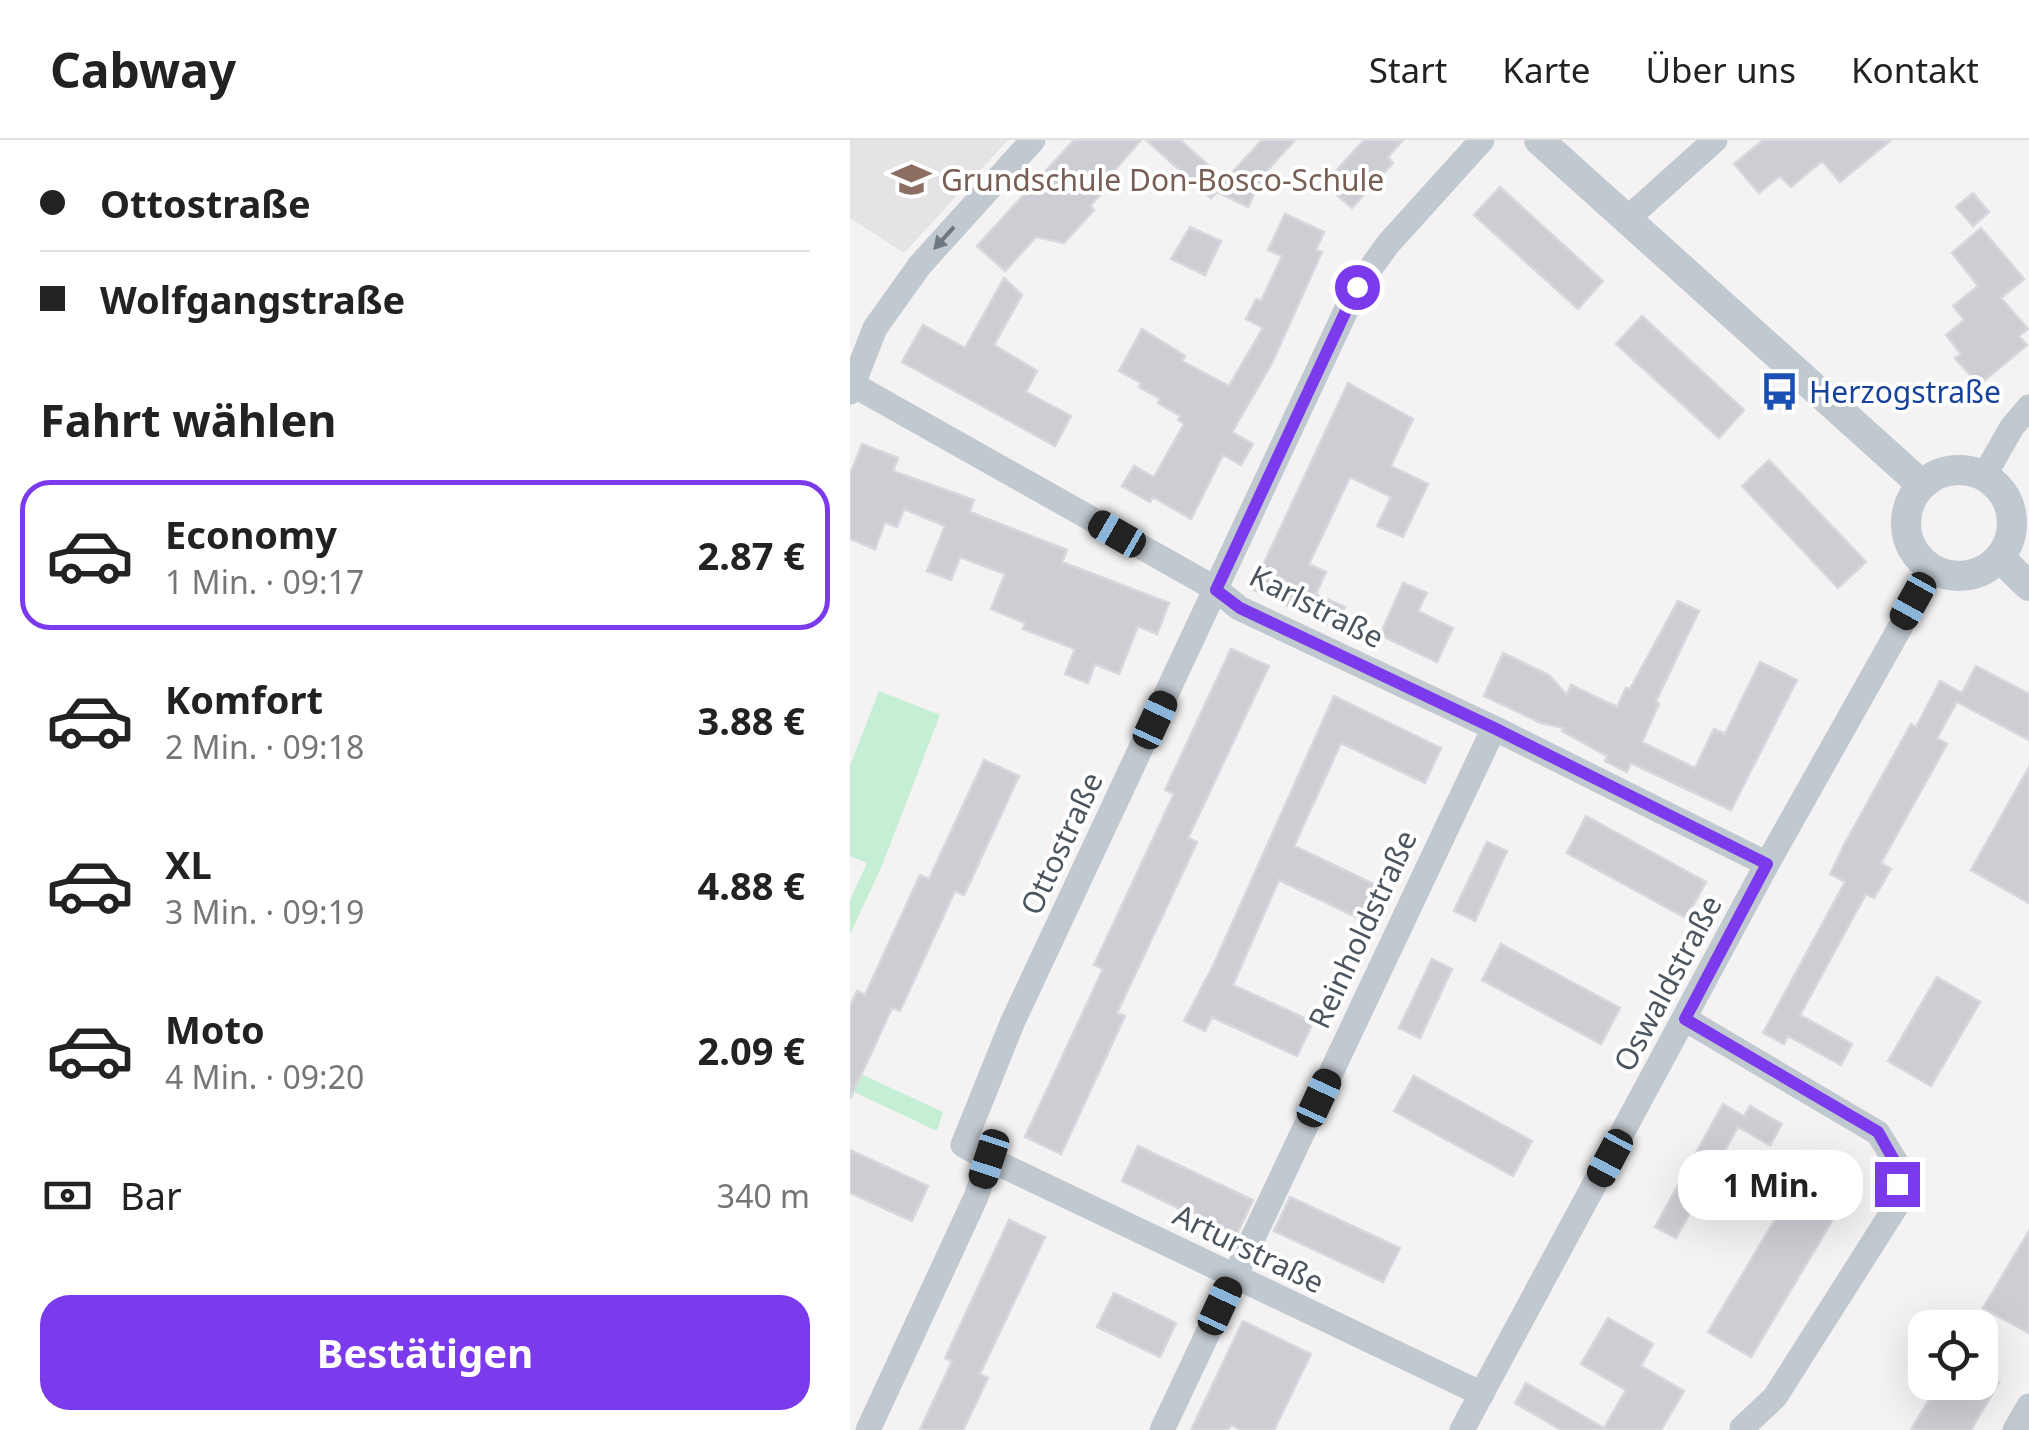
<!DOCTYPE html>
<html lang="de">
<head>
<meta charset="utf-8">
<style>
  body { margin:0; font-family:"Noto Sans",sans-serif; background:#f2f2f2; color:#222; height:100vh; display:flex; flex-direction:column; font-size:38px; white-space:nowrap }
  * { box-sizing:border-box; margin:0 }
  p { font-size:32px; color:#767676 }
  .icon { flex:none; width:55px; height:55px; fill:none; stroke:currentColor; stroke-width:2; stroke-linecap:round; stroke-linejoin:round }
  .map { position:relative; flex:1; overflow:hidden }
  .panel { display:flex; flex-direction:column; background:#fff; width:850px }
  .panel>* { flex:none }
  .top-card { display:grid; align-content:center; height:220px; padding:0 40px; background:#fff }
  .tools { position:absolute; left:1058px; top:1170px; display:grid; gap:20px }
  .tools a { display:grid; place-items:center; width:90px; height:90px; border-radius:20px; background:#fff; box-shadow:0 10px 40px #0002; font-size:50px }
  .end { position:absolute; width:45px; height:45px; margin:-22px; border:12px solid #7c3aed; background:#fff; box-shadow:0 0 0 5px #fff }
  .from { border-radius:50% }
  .bubble { position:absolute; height:70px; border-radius:30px; background:#fff; box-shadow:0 10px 40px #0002; font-size:32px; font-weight:700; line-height:70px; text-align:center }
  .car { position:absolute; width:30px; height:60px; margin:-30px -15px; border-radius:12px; box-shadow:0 0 8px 2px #0007; background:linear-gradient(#222 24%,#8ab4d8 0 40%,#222 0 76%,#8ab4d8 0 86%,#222 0) }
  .top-card b { display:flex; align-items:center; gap:35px; height:95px; font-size:38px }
  .top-card b+b { border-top:2px solid #e0e0e0 }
  .top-card i { width:25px; height:25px; background:#222 }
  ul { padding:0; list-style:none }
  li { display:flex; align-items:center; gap:30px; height:150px; margin:0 20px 15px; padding:0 20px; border:5px solid transparent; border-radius:30px }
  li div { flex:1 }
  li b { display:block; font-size:38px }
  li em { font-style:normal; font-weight:700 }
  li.on { border-color:#7c3aed }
  li>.icon { width:90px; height:90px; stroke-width:1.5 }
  h2 { padding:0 40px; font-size:45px; line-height:120px }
  .pay { display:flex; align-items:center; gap:25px; height:110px; padding:0 40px; font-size:38px }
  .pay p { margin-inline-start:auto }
  .action { display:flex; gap:20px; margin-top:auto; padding:20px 40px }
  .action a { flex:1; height:115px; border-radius:30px; background:#7c3aed; color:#fff; font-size:40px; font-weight:700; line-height:115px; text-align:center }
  header { display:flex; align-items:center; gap:60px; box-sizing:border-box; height:140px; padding:0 50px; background:#fff; border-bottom:2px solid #e0e0e0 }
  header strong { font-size:48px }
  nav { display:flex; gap:55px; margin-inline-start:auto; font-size:35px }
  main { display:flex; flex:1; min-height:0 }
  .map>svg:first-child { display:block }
</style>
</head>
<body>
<header>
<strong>Cabway</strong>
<nav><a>Start</a><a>Karte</a><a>Über uns</a><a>Kontakt</a></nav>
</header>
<main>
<section class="panel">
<div class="top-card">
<b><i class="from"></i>Ottostraße</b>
<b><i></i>Wolfgangstraße</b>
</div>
<h2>Fahrt wählen</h2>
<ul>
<li class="on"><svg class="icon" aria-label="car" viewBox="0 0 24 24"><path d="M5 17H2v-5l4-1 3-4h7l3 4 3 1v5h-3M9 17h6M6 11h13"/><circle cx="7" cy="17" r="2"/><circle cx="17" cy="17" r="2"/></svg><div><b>Economy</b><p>1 Min. · 09:17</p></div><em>2.87 €</em></li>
<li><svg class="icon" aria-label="car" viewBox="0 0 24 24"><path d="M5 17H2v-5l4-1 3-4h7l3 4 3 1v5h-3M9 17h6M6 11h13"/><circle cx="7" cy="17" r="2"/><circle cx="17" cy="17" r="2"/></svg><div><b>Komfort</b><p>2 Min. · 09:18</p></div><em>3.88 €</em></li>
<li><svg class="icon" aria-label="car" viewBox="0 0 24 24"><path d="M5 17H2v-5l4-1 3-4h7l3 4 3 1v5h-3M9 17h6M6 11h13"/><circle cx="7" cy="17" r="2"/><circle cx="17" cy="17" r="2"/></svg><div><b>XL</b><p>3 Min. · 09:19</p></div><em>4.88 €</em></li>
<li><svg class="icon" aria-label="car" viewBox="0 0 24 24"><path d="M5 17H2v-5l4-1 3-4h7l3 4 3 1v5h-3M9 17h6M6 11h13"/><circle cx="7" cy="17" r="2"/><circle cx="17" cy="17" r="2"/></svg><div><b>Moto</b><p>4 Min. · 09:20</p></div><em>2.09 €</em></li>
</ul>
<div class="pay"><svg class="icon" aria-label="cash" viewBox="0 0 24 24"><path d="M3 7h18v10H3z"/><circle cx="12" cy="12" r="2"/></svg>Bar<p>340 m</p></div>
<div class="action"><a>Bestätigen</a></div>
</section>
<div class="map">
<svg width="1179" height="1290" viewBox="0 0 1179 1290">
  <rect width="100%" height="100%" fill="#f4f2f2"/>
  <path fill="#e5e3e4" d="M0,0H158L54,113L0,78Z"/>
  <path fill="#c4efd5" d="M29,551L90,575L31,728L0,794V760L17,723L0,716V626Z
    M0,929L93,972L87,991L0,950Z"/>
  <path fill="#cdced4" stroke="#d7d8dd" stroke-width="2.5" d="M224,0H291L264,31L269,35L240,66L244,70L214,103L186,97L155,131L127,106Z
    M296,0H330L375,40L412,0H445L413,35L398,67L367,52L361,58Z
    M514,0H553L538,17L543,23L502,68L474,44Z
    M913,0H1041L990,42L972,21L941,47L930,36L909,53L884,24Z
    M650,47L753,141L728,169L624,75Z
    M1123,53L1139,72L1123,86L1106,67Z
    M435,74L474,92L466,110L472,112L422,223L382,292L403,304L391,325L373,315L341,379L303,357L300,362L272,346L284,326L304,337L334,284L328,280L330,276L308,263L310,259L289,247L291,243L269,231L292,189L335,216L332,221L379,246L413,188L396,179L406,159L411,161L432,116L418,110Z
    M340,87L371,101L355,135L321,119Z
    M1131,88L1174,139L1151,158L1178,189L1169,196L1177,205L1129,245L1105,218L1111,214L1096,195L1114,180L1103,166L1128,146L1102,113Z
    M154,138L172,155L144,205L187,231L176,252L221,276L205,306L52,222L73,185L115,208Z
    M792,176L894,270L869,298L766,204Z
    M498,243L563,279L541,326L578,344L553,397L527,386L541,357L500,337L459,424L476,432L466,454L495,467L485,488L402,449Z
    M12,304L48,318L43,331L124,360L120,372L217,410L212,422L319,463L307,494L288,486L269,534L245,524L238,543L215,534L225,509L173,489L175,483L141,469L155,434L110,417L101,440L77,431L95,386L54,369L47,387L35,382L25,409L0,399V334Z
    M919,320L1016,422L988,448L892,346Z
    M553,443L577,453L568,471L603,488L587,522L530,495Z
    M828,461L849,471L806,561L809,564L792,602L845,628L864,589L875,594L910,522L947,540L881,670L781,623L777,632L755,621L757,616L712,591L714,588L691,583L634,556L653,513L699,535L717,555L721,545L767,567L776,548L780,549Z
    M381,509L419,526L338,698L347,702L267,873L275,876L211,1014L175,997L253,829L244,825L324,654L315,650Z
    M1126,526L1179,554V600L1107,562L1087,598L1097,604L1031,723L1041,729L1024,758L1016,754L950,875L1002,904L991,925L938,896L934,904L913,893L995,742L980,734L995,703L1061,584L1066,587L1090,541L1112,553Z
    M484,556L591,608L575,643L491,603L444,706L526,745L510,779L429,740L383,845L463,882L447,916L362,877L355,891L334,881L363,826Z
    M134,620L169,636L114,755L105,751L50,871L42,868L0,959V866L7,851L15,855L70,735L79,739Z
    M1179,627V763L1121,730Z
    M736,676L856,742L836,778L717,713Z
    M637,702L657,711L625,781L604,771Z
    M651,804L770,868L751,904L632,840Z
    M582,819L602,829L570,898L549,888Z
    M1087,837L1130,862L1081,946L1038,921Z
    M564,936L682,1001L663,1036L544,971Z
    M873,964L894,976L900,966L932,984L920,1005L888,987L826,1098L805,1087Z
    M288,1006L403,1060L386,1096L272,1041Z
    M0,1010L78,1046L62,1081L0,1053Z
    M958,1024L1001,1049L901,1217L858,1192Z
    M440,1057L550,1108L533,1142L424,1091Z
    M159,1080L195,1097L130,1234L138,1238L113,1290H70L102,1221L95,1218Z
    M1179,1091V1193L1133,1168Z
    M264,1153L326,1183L310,1217L247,1187Z
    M758,1178L803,1204L791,1226L834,1251L811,1290H711L665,1263L676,1243L754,1288L776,1250L731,1224Z
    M393,1181L461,1214L424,1290H391L381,1285L378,1290H341Z
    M1089,1242H1149L1121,1290H1061Z"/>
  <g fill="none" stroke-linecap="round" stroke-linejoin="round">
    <path stroke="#c1c9d0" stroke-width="25" d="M776,80L865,0
      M0,243L366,449L389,468L644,588L917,724
      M0,252L25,188L70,125L183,0
      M1134,336L1162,287L1179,267
      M835,879L1028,993L1047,1024V1065L925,1257L892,1288
      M139,1019L632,1254
      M18,1290L126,1057L139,1019L113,1005L163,881L507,147L538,104L632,0
      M312,1290L644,588
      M612,1290L917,724L1083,429
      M1165,1290L1179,1266"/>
    <path stroke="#c1c9d0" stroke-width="30" d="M689,0L1072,345
      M1056 383a53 53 0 1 1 106 0a53 53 0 1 1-106 0Z
      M1150,418L1179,446"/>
  </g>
  <defs><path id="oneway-solid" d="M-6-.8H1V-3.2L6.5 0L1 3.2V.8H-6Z" transform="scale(2.5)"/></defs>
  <use fill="#6e7881" href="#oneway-solid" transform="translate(94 98) rotate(132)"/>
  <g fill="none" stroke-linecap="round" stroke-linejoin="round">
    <path stroke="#7c3aed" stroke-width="12" d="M507,147L366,450L390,468L644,588L917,724L835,879L1028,992L1046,1024L1047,1044"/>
  </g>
  <defs>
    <symbol id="school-bare" viewBox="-9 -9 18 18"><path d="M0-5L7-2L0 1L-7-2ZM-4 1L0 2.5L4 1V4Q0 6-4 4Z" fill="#8d6e63" stroke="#fff" stroke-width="2.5" paint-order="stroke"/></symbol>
    <symbol id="bus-bare" viewBox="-9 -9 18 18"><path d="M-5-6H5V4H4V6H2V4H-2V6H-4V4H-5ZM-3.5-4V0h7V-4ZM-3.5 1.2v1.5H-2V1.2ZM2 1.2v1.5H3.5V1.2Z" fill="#1a4fb4" stroke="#fff" stroke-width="2.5" paint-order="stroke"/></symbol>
  </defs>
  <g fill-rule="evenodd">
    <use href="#school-bare" x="34" y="12" width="55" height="55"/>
    <use href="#bus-bare" x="902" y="224" width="55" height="55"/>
  </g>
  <g text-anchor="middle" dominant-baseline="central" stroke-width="8" stroke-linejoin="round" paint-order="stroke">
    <g font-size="30" fill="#785e54" stroke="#fff" text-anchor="start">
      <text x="91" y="39">Grundschule Don-Bosco-Schule</text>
    </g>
    <g font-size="30" fill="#164399" stroke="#fff" text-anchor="start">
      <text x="959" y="251">Herzogstraße</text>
    </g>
    <g font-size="30" fill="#4b555f" stroke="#fff">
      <text transform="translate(467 466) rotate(27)">Karlstraße</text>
      <text transform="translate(211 703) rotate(-65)">Ottostraße</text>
      <text transform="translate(512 789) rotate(-65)">Reinholdstraße</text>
      <text transform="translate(817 843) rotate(-62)">Oswaldstraße</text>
      <text transform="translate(399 1108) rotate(26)">Arturstraße</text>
    </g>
  </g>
</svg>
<div class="tools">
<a><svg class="icon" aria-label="locate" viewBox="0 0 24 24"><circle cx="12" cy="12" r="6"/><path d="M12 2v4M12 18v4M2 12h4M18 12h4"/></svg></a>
</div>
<i class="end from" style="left:507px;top:147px"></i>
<i class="end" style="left:1047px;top:1044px"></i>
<div class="bubble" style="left:828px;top:1010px;width:185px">1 Min.</div>
<i class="car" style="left:267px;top:394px;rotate:300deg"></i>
<i class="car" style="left:1063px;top:461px;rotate:209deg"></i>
<i class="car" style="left:305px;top:580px;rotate:25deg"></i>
<i class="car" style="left:469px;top:958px;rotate:25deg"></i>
<i class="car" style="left:760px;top:1018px;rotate:208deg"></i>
<i class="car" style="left:139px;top:1019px;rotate:198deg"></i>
<i class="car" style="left:370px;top:1166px;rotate:25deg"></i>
</div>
</main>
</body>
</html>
